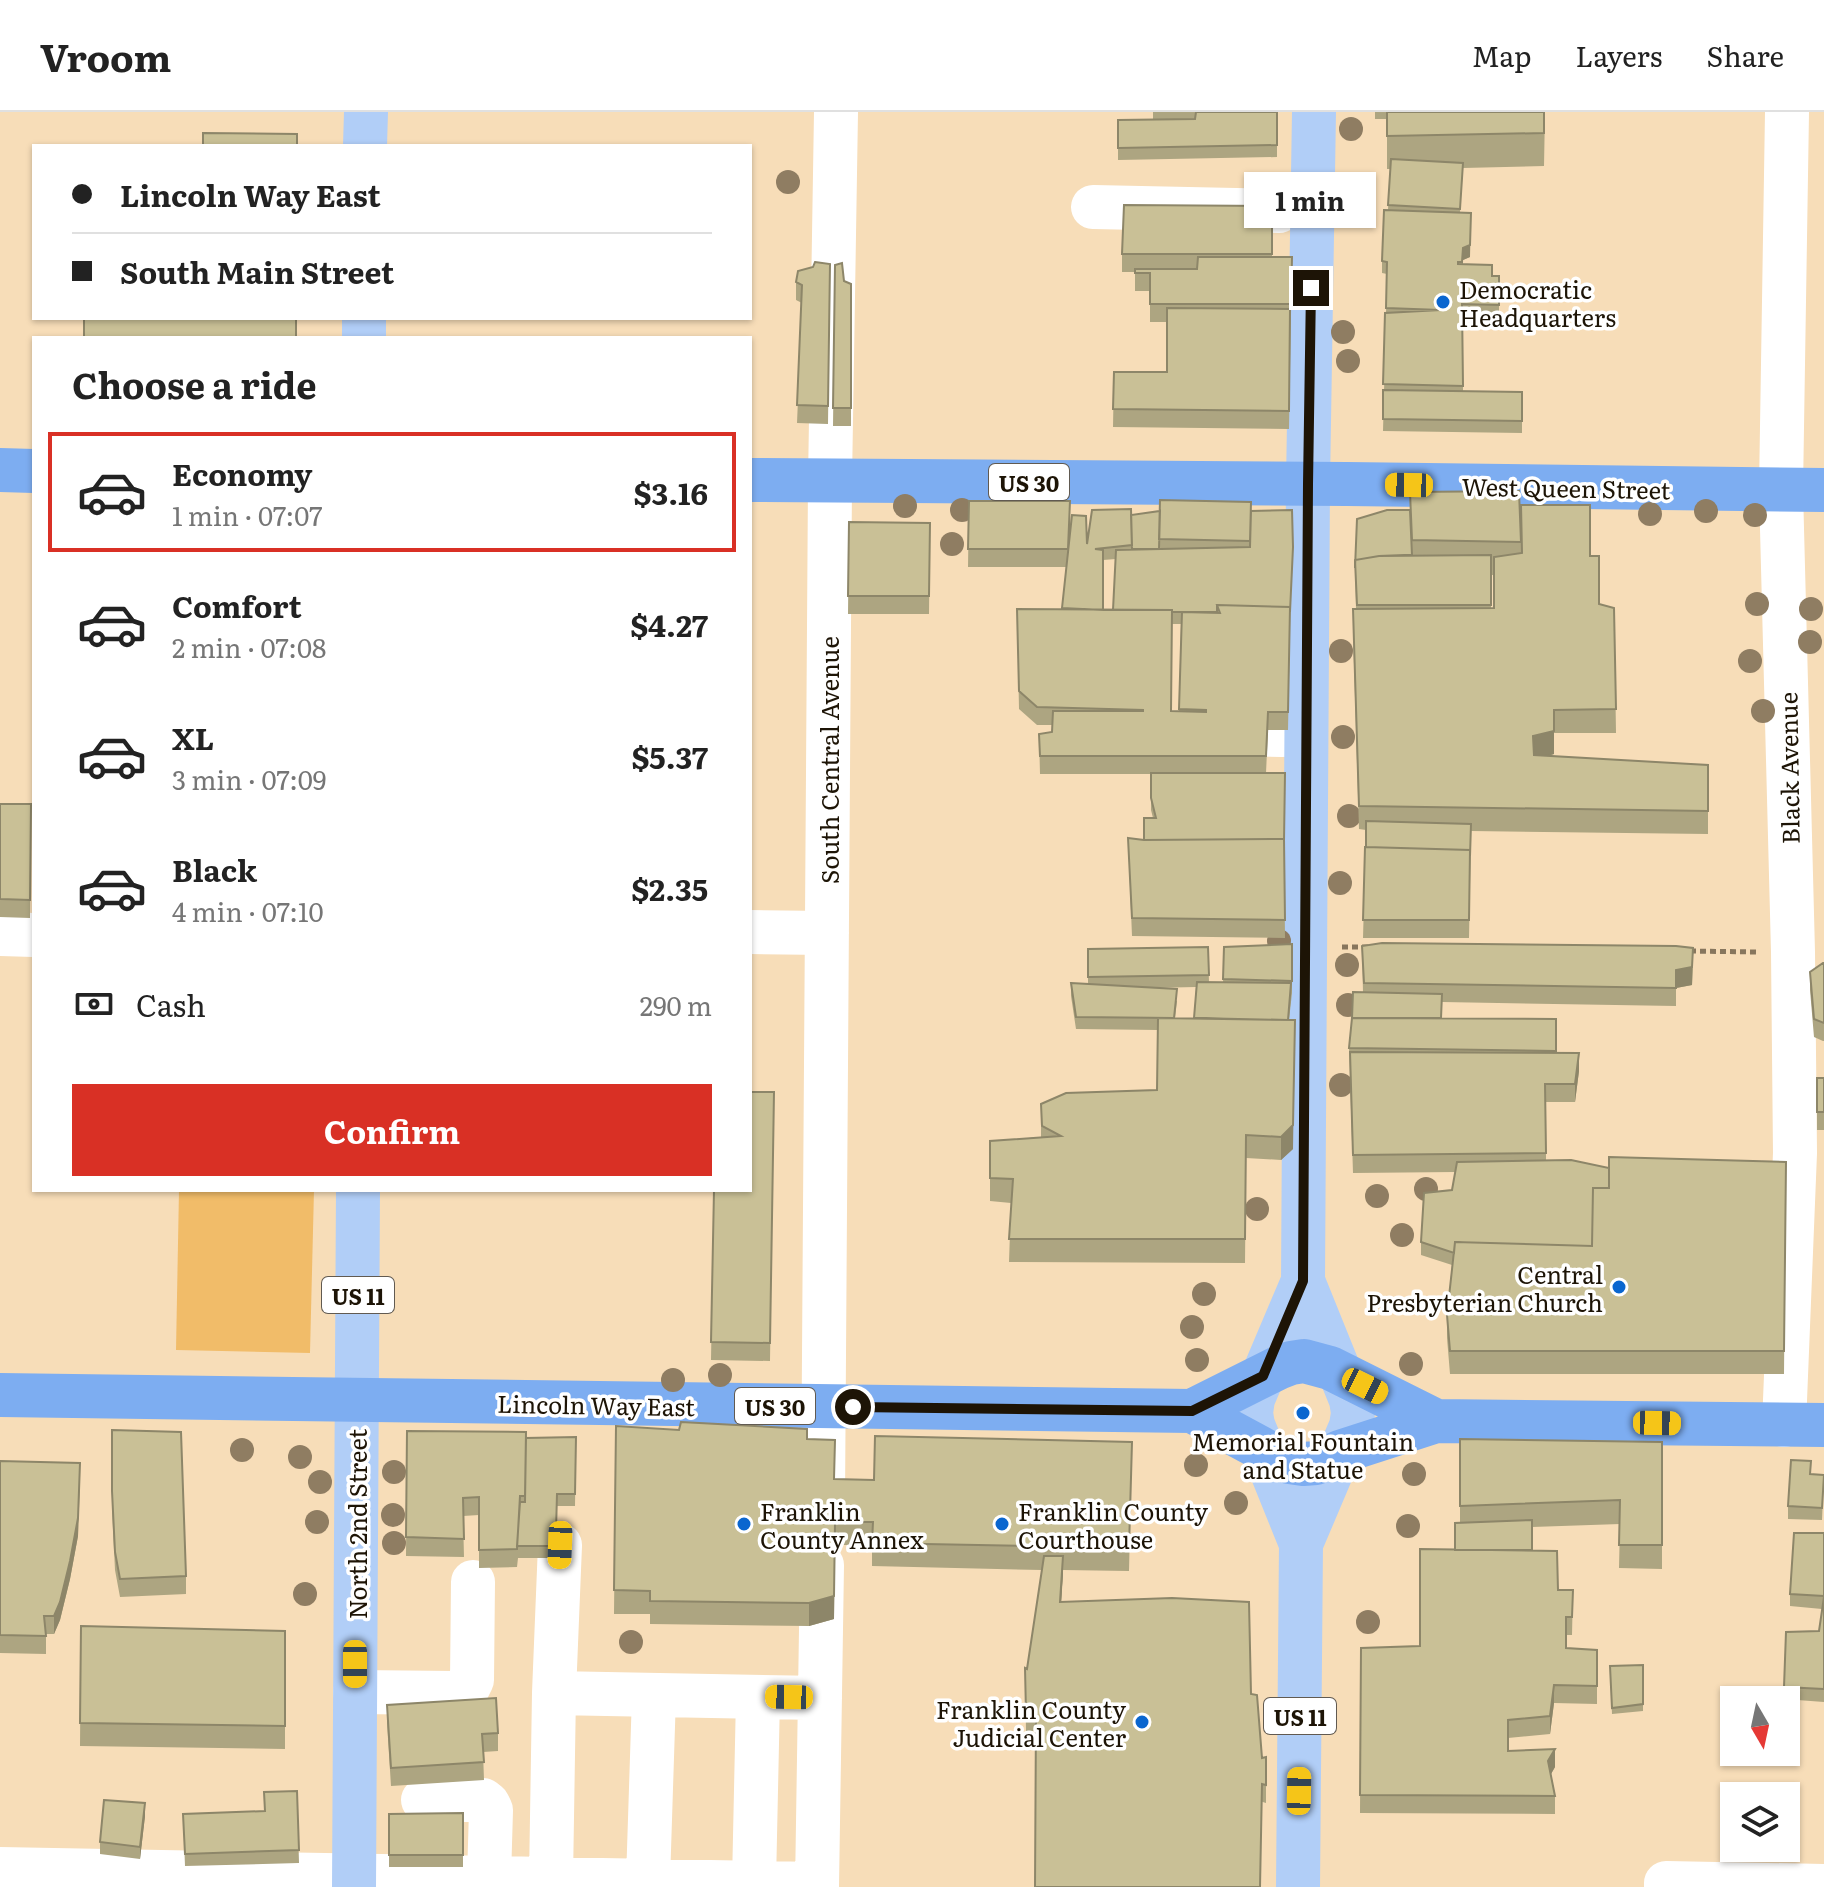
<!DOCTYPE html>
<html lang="en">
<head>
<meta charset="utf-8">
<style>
  body { margin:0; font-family:Literata,serif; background:#f2f2f2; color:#222; height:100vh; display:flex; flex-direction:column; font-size:30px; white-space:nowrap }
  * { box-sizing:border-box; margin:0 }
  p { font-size:26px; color:#767676 }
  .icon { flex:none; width:44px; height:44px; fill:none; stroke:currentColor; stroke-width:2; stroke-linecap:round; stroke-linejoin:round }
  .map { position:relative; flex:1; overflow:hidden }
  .panel { position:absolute; left:32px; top:224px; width:720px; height:856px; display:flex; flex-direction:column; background:#fff; border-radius:0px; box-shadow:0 2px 6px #0004 }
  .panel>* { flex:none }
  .banner { position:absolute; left:32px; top:32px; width:720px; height:176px; border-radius:0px; box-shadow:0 2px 6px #0004; display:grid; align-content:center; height:176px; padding:0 40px; background:#fff }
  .needle { width:52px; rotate:171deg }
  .tools { position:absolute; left:1720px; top:1574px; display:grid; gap:16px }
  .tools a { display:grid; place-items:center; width:80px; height:80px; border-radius:0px; background:#fff; box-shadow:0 2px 6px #0004; font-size:40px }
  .end { position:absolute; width:36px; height:36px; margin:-18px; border:10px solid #1d1406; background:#fff; box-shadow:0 0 0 4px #fff }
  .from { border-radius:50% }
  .bubble { position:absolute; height:56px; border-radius:0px; background:#fff; box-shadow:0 2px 6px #0004; font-size:26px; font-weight:700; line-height:56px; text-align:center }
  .car { position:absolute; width:24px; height:48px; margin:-24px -12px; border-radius:10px; box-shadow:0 0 6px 2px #0007; background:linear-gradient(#f5c518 24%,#345 0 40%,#f5c518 0 76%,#345 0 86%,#f5c518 0) }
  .banner b { display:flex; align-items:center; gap:28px; height:76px; font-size:30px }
  .banner b+b { border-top:2px solid #e0e0e0 }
  .banner i { width:20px; height:20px; background:#222 }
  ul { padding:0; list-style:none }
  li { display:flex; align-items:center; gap:24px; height:120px; margin:0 16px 12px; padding:0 24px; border:4px solid transparent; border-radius:0px }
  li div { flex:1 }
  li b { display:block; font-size:30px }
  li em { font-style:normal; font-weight:700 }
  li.on { border-color:#d93025 }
  li>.icon { width:72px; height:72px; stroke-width:1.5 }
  h2 { padding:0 40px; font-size:36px; line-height:96px }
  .pay { display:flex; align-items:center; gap:20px; height:88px; padding:0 40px; font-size:30px }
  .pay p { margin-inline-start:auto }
  .primary-button { display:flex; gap:16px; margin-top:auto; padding:16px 40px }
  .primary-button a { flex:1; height:92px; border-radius:0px; background:#d93025; color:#fff; font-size:32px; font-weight:700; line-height:92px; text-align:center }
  header { display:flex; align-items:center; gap:48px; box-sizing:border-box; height:112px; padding:0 40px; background:#fff; border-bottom:2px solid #e0e0e0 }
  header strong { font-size:38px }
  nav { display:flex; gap:44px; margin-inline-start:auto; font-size:28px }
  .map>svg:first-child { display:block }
</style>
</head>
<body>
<header>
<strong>Vroom</strong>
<nav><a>Map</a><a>Layers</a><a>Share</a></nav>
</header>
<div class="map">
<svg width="1824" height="1775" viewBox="0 0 1824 1775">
  <rect width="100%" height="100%" fill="#f7ddb8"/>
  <path fill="#f1bc69" d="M179,1078H314L310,1241L176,1238Z"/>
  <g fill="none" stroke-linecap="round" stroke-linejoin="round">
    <path stroke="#87765d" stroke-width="5" stroke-dasharray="6 4" stroke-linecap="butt" d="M1342,835H1368
      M1690,839L1756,840"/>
    <path stroke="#fff" stroke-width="44" d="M1093,95L1279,99
      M1209,622L1282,623
      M750,820L827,821
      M0,822L34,823
      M1784,1313L1795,1041L1793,840L1781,378L1787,0
      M823,1389L830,369L836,0
      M355,1580L455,1581L468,1576L472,1568L473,1470
      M554,1581L820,1586
      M423,1688H483L488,1692L491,1698L489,1766
      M0,1757L817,1772
      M551,1767L554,1581L560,1433
      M648,1769L654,1583
      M754,1771L758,1585
      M817,1775L822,1453
      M1666,1775V1771L1824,1774"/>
    <path stroke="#b1cef7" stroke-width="44" d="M365,34L366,0
      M364,226V206
      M1301,1432L1351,1314L1353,1301L1351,1288L1303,1169
      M354,1775L358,1078
      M1298,1775L1301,1432L1253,1313L1251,1301L1253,1287L1303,1169L1308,372L1314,0"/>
    <path stroke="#7dadf1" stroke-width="44" d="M0,358L34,359
      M750,368L1347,372L1824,378
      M0,1283L1192,1299L1277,1345L1289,1350L1303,1352L1316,1351L1340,1340L1436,1309L1824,1313
      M1192,1299L1278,1256L1291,1251L1304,1249L1330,1256L1436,1309"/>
  </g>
  <g fill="#8f7d62">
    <circle cx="1351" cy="17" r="12"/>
    <circle cx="788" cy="70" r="12"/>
    <circle cx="1350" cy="101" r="12"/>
    <circle cx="1343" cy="220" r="12"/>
    <circle cx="1348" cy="249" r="12"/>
    <circle cx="905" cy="394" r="12"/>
    <circle cx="962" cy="398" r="12"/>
    <circle cx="1706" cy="399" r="12"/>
    <circle cx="1650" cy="402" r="12"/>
    <circle cx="1755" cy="403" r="12"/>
    <circle cx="952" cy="432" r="12"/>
    <circle cx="1757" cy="492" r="12"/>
    <circle cx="1811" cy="497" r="12"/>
    <circle cx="1810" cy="530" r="12"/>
    <circle cx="1341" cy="539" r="12"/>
    <circle cx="1750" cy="549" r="12"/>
    <circle cx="1763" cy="599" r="12"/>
    <circle cx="1343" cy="625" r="12"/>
    <circle cx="1349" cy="704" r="12"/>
    <circle cx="1340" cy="771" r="12"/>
    <circle cx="1279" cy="829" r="12"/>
    <circle cx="1347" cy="853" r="12"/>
    <circle cx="1348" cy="893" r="12"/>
    <circle cx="1341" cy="973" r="12"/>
    <circle cx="1426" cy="1077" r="12"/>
    <circle cx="1377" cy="1084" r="12"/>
    <circle cx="1257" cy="1097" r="12"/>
    <circle cx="1402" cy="1123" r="12"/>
    <circle cx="1204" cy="1182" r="12"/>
    <circle cx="1192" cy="1215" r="12"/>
    <circle cx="1197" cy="1248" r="12"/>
    <circle cx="1411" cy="1252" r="12"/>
    <circle cx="720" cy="1263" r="12"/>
    <circle cx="673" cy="1268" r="12"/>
    <circle cx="242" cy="1338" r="12"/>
    <circle cx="300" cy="1345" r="12"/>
    <circle cx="1196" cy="1353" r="12"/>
    <circle cx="394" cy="1360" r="12"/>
    <circle cx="1414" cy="1362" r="12"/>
    <circle cx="320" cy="1370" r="12"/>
    <circle cx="1236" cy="1391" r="12"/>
    <circle cx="393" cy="1403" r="12"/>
    <circle cx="317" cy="1410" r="12"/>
    <circle cx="1408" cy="1414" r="12"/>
    <circle cx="394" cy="1431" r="12"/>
    <circle cx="305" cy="1482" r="12"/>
    <circle cx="1368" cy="1510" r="12"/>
    <circle cx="631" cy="1530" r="12"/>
  </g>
  <path fill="#ada581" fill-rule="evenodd" d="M1153,0H1277V45L1118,48V8H1153Z
    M1375,0H1545L1544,54L1463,56L1460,100L1470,145L1463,148V152L1492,164H1499V205L1462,204L1463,279L1522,280V321L1383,319L1387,162L1382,161V149L1388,98L1390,57H1387V7H1375Z
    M1272,94V145H1292L1289,317L1113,315L1114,260H1167V210H1150V179H1135V160H1122V142Z
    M830,152L828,312L797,311L802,191L796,188V170L813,155Z
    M835,153L844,169L851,172V314H833Z
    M1410,380L1521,430V441H1522L1521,393L1590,444L1599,492L1614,496L1616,621H1554V642L1549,644L1708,653V722L1471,719L1469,826H1363L1366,718L1359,717L1353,520V497H1356L1355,456L1410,398ZM1491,463H1494V496H1491Z
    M969,389L1087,432L1131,403L1251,399L1290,513L1288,618H1268L1266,661L1284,734L1285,826L1132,824L1128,726L1144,728L1153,706L1151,698V662H1040L1039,622L1052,620V613H1037L1019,597L1017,497H1062L1066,455H968ZM1116,447L1113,498H1103V448ZM1172,512H1181L1179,599H1171Z
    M849,410L930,411L929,502H848Z
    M0,692H31L30,806L0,805Z
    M1292,832V881L1289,908L1293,1037L1281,1048L1246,1046L1245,1151L1009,1150L1011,1091L990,1089V1029L1041,1025V992L1157,978L1158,918L1076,917L1071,884V871L1088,872V837L1208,835L1209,871H1223L1224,835ZM1196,875L1194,906H1175L1177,889L1150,876Z
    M1362,834L1693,854L1692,873L1676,876V894L1442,890L1441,906L1556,907V941L1579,959L1575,990H1546V1048L1609,1056L1786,1050L1784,1262H1450L1447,1226V1203L1452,1153L1421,1143V1130L1452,1078L1455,1060L1353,1061L1349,936L1363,881Z
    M1824,851V929H1823L1814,925L1810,878V860Z
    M1817,966H1824V1018H1817Z
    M774,980L770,1249L711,1248L714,1078Z
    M616,1314L807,1327L835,1367L874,1368L1132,1330L1129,1459L1063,1458L1061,1490L1251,1582L1262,1646L1266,1645V1691L1036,1619H1026L1025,1556L1027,1557L1042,1458L872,1454V1433H835L834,1507L809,1514L650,1512V1502H614Z
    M112,1318L186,1464V1482L120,1485L115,1458L112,1397Z
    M407,1319L526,1326L576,1325L575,1394H557L556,1431H550L549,1446H518L517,1455L479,1456V1403L463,1404L464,1445L406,1444Z
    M1460,1327L1662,1330V1457L1619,1456L1620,1412L1532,1415V1438L1558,1478H1573L1572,1523H1566V1536L1597,1538V1592L1554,1591L1550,1622L1508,1626V1639L1555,1655L1551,1662L1555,1684V1702L1360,1701L1361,1536L1420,1534L1455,1438L1460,1410Z
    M0,1349L80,1369L78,1424L70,1467L60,1508L54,1522H46V1542L0,1541Z
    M1811,1362L1824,1363L1822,1408L1788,1407V1394Z
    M1824,1421V1590L1784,1587L1786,1520L1819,1519L1822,1497L1790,1494V1482Z
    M81,1514L285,1519V1637L80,1634Z
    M1643,1553V1599L1612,1602L1610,1554Z
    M387,1593L498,1621V1639L483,1640L484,1668L391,1674L387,1611Z
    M297,1679L299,1751L185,1754L183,1702L265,1699Z
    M463,1701V1755H389V1702Z
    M145,1704L140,1747L100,1742V1730Z"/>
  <path fill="#8d8669" d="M1471,101L1470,145L1463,148L1462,163L1463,136Z
    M1554,619V642L1533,648V624Z
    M1693,836L1692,873L1676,876V858Z
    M1295,908L1293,1037L1281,1048V1025Z
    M1579,941V959L1575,990V972Z
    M80,1351L78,1424L70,1467L60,1508L54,1522V1504Z
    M835,1410L834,1507L809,1514V1491Z
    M1063,1444V1462L1060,1508V1490Z
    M1554,1573V1591L1550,1622V1604Z
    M1555,1637V1655L1548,1667V1649Z
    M145,1691V1704L140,1747V1735Z"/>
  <path fill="#c9c096" stroke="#8d8669" stroke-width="2" d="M1196,0H1277V33L1118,36V8L1195,7Z
    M1387,0H1544V21L1387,24Z
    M203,21L297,22V34H203Z
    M1391,47L1463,51L1460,97L1388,93Z
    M1124,93L1272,94V142H1122Z
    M1384,98L1471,101L1470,133L1463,136L1462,150H1458V152L1492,153V164H1499V193L1462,192L1463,274L1383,272L1385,201L1441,198L1386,196L1387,150L1382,149Z
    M1198,145H1292L1291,192H1150V161H1135V157H1197Z
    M815,150L830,152L828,294L797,293L802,173L796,170L798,159L813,155Z
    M842,151L844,169L851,172V296H833L835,153Z
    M1167,196L1290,197L1289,299L1113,297L1114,260H1167Z
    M84,206H296V226H84Z
    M1383,278L1522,280V309L1383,307Z
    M1519,379L1521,430L1412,428L1410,380Z
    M1160,388L1251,390L1250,429L1159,427Z
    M969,389H1070L1068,437H968Z
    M1521,393H1590V444H1599V492L1614,496L1616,597L1554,598V619L1533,624L1534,643L1708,653V699L1359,694L1353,497L1494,496V445L1522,441Z
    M1131,397L1132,433L1095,437L1103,438V498L1062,496L1072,403L1086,404L1087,432L1092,398Z
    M1292,398L1293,435L1290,500V495L1217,493V500H1172V498H1113L1116,438L1250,435L1251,399Z
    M1387,398H1410L1412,443L1379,444L1355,448V456L1357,407Z
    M1160,399L1159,437H1132L1131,403Z
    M849,410L930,411L929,484H848Z
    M1491,443V493H1357L1355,448L1379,444Z
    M1217,493L1290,495L1288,600H1268L1266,644H1040L1039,622L1052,620L1053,599H1143V598L1037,595L1019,579L1017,497L1172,498L1171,599L1206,600V598L1179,597L1182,500L1220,501Z
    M1151,661H1285L1284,729V727L1144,728V706H1156L1151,686Z
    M0,692H31L30,788L0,787Z
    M1366,709L1471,712L1470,744V738L1366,735Z
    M1128,726L1144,728L1284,727L1285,808L1132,806Z
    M1365,735L1470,738L1469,808H1363Z
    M1382,831L1676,834L1693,836L1692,855L1676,858V876L1364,871L1362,834Z
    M1292,832V869L1223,867L1224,835Z
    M1208,835L1209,863L1088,865V837Z
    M1823,851H1824V911L1814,907L1810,860Z
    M1197,870L1291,871L1288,908L1194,906Z
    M1071,871L1177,877L1174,906L1076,905Z
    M1353,880L1442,882L1441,906H1352Z
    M1158,906L1295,908L1293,1013L1281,1025L1246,1023L1245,1127H1009L1013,1067L990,1066V1029L1061,1024L1042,1014L1041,992L1066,981L1157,978Z
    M1352,906L1556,907V939L1349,936Z
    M1350,940L1579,941L1575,972H1545L1546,1041L1353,1043Z
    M1817,966H1824V1000H1817Z
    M750,980H774L770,1231L711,1230L714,1078H750Z
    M1609,1045L1786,1050L1784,1239H1450L1447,1203L1455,1130L1592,1134L1593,1076H1609Z
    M1571,1048L1609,1056V1076H1593L1592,1134L1455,1130L1454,1141L1421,1130L1424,1081L1452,1078L1457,1050Z
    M681,1310L807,1317V1327L835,1328L834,1367L874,1368L875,1324L1132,1330L1129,1436L872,1431L873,1410H835L834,1484L809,1491L650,1489V1479L614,1478L616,1314L679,1318Z
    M112,1318L181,1320L186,1464L120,1467L115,1440L112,1379Z
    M407,1319L526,1320L525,1384H520L517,1437L479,1438V1385L463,1386L464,1427L406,1425Z
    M576,1325L575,1382H557L556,1419H550L549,1434H517L520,1390H525L526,1326Z
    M1460,1327L1662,1330V1433H1619L1620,1388L1460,1394Z
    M1791,1348L1811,1349L1810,1362L1824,1363L1822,1396L1788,1394Z
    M0,1349L80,1351L78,1406L70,1449L60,1490L54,1504H44L46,1524L0,1523Z
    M1532,1408V1438H1455V1411Z
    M1794,1421H1824V1484L1790,1482Z
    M1420,1437L1557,1439L1558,1478H1573L1572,1505H1566V1536L1597,1538V1574L1554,1573L1550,1604L1508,1608V1639L1555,1637L1548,1649L1555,1684L1360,1683L1361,1536L1420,1534Z
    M1044,1444H1063L1060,1490L1172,1486L1249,1490L1251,1582L1257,1583L1262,1646L1266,1645V1673L1262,1672L1260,1775H1035L1036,1601H1026L1025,1556L1027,1557Z
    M1824,1485V1577L1784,1575L1786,1520L1819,1519Z
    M81,1514L285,1519V1614L80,1611Z
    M1643,1553V1592L1612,1596L1610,1554Z
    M496,1586L498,1621L482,1622L484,1650L391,1656L387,1593Z
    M297,1679L299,1738L185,1742L183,1702L265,1699L264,1680Z
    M104,1688L145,1691L140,1735L100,1730Z
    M463,1701V1743H389V1702Z"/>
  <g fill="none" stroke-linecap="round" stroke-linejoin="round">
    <path stroke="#1d1406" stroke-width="10" d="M853,1295L1192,1299L1263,1264L1303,1169L1308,372L1311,176"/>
  </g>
  <g fill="#0a66cf" stroke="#fff" stroke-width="3">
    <circle cx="1443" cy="190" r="8"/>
    <circle cx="1619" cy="1175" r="8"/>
    <circle cx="1303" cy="1301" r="8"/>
    <circle cx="744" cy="1412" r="8"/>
    <circle cx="1002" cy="1412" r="8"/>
    <circle cx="1142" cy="1610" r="8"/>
  </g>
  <g text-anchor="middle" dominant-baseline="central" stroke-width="7" stroke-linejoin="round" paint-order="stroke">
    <g fill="#fff" stroke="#615a51" stroke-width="2">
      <rect x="989" y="352" width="80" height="36" rx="6"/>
      <rect x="322" y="1165" width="72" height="36" rx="6"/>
      <rect x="735" y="1276" width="80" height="36" rx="6"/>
      <rect x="1264" y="1586" width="72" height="36" rx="6"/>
    </g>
    <g font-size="22" font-weight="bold" fill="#1d1406">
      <text x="1029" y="370">US 30</text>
      <text x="358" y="1183">US 11</text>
      <text x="775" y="1294">US 30</text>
      <text x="1300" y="1604">US 11</text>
    </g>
    <g font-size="24" fill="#1d1406" stroke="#fff" text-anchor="start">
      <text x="1459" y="176">Democratic<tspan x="1459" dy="28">Headquarters</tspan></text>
      <text x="1603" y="1161" text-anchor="end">Central<tspan x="1603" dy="28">Presbyterian Church</tspan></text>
      <text x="1303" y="1328" text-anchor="middle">Memorial Fountain<tspan x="1303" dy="28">and Statue</tspan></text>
      <text x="760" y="1398">Franklin<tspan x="760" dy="28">County Annex</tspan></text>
      <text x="1018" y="1398">Franklin County<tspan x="1018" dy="28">Courthouse</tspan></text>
      <text x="1126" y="1596" text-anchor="end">Franklin County<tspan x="1126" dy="28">Judicial Center</tspan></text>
    </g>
    <g font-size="24" fill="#1d1406" stroke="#fff">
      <text transform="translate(1566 375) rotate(1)">West Queen Street</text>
      <text transform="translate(828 648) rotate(-90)">South Central Avenue</text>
      <text transform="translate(1788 656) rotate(-91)">Black Avenue</text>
      <text transform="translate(596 1292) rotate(1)">Lincoln Way East</text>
      <text transform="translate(356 1412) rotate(-90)">North 2nd Street</text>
    </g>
  </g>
</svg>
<div class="tools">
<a><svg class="needle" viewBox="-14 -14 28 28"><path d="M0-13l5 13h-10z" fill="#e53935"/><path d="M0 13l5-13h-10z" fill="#767676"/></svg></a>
<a><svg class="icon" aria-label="layers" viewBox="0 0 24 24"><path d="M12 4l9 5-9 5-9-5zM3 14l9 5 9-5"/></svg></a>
</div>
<i class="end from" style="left:853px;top:1295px"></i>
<i class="end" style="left:1311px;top:176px"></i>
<div class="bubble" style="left:1244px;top:60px;width:132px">1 min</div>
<i class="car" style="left:1409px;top:373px;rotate:271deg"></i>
<i class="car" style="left:1365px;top:1274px;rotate:116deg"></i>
<i class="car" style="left:1657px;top:1311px;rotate:91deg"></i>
<i class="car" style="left:560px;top:1433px;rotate:182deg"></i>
<i class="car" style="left:355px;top:1552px;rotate:180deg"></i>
<i class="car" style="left:789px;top:1585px;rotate:271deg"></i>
<i class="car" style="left:1299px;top:1679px;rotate:1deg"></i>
<div class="banner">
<b><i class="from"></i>Lincoln Way East</b>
<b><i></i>South Main Street</b>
</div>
<section class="panel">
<h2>Choose a ride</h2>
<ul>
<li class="on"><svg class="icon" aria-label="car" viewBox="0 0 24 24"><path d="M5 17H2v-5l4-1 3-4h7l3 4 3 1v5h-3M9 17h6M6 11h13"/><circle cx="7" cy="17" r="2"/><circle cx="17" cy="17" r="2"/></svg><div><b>Economy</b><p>1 min · 07:07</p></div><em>$3.16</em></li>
<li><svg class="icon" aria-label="car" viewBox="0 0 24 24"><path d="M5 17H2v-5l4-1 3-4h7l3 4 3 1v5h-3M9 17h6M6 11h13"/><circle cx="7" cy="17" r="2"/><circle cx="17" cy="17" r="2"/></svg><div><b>Comfort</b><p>2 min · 07:08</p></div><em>$4.27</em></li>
<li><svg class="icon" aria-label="car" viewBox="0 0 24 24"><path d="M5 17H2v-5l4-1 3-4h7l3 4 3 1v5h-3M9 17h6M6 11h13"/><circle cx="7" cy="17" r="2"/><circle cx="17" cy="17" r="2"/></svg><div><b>XL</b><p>3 min · 07:09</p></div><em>$5.37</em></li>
<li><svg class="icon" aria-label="car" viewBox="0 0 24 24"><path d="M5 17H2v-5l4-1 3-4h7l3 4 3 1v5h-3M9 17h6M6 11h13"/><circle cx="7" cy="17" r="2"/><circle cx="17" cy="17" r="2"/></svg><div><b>Black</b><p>4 min · 07:10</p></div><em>$2.35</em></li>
</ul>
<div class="pay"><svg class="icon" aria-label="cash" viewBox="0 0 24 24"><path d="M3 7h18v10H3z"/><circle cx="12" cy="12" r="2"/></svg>Cash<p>290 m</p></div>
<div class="primary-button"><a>Confirm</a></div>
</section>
</div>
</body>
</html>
